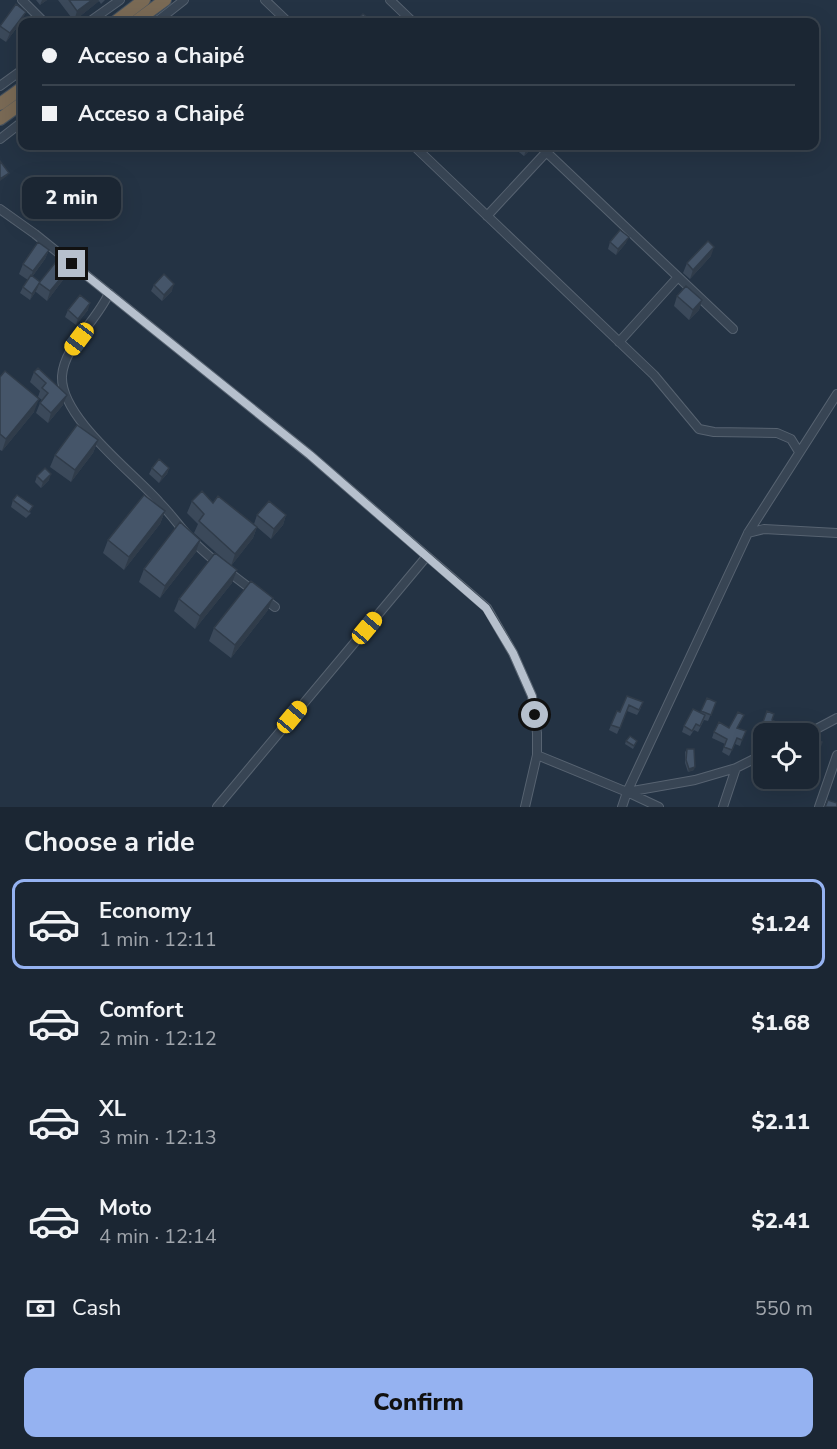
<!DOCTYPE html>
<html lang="en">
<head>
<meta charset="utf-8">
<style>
  body { margin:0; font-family:"Nunito Sans",sans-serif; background:#28323f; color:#f1f3f6; height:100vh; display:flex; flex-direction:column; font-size:22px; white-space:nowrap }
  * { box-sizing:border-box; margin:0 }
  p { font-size:20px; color:#a0a5ac }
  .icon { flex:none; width:33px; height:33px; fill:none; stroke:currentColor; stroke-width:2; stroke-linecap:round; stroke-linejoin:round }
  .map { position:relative; height:807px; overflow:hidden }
  .drawer { display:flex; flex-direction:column; background:#1b2633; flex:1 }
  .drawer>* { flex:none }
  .top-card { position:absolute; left:18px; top:18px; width:801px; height:132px; border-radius:12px; box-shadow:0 6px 24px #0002,0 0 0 2px #39434e; display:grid; align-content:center; height:132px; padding:0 24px; background:#1b2633 }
  .tools { position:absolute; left:753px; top:723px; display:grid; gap:12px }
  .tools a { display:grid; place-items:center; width:66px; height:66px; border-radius:12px; background:#1b2633; box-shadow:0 6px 24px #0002,0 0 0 2px #39434e; font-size:30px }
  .end { position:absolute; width:27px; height:27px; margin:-14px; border:8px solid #b6c0cd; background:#111; box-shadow:0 0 0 3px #111 }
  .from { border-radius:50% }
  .bubble { position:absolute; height:42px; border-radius:12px; background:#1b2633; box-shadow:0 6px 24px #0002,0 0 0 2px #39434e; font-size:20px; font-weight:800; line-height:42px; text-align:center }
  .car { position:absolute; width:18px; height:36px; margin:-18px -9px; border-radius:8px; box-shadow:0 0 4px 2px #0007; background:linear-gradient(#f5c518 24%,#345 0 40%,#f5c518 0 76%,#345 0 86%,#f5c518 0) }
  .top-card b { display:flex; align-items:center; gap:21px; height:57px; font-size:22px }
  .top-card b+b { border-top:2px solid #39434e }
  .top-card i { width:15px; height:15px; background:#f1f3f6 }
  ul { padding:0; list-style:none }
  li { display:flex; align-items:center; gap:18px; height:90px; margin:0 12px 9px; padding:0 12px; border:3px solid transparent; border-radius:12px }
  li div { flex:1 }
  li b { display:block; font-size:22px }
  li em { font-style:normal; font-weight:800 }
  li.active { border-color:#95b2f1 }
  li>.icon { width:54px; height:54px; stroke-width:1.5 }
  h2 { padding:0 24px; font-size:27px; line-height:72px }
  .pay { display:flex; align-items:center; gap:15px; height:66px; padding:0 24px; font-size:22px }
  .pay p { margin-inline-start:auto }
  .button { display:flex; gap:12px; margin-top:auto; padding:12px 24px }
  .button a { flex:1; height:69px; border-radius:12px; background:#95b2f1; color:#111; font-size:24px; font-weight:800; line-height:69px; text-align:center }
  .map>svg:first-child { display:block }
</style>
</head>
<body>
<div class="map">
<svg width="837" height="807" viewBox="0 0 837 807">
  <rect width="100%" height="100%" fill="#243344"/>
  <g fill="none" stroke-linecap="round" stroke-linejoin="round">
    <defs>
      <path id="minor" d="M22,0L44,22
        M265,0L288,22
        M390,0L413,22
        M89,22L120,0
        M156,22L184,0
        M0,86L22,70
        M0,139L22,122
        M414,146L654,375L699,429L714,432L777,433L791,439L799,452
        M540,146L733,329
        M0,209L35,234L310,455L487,608L513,653L532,696L537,733V755L525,807
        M487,216L552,146
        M109,293C97,321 64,346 62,376C60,418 134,473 160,503C172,515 181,529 193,541C216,565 248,586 275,607
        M619,342L678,277
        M748,533L764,529L837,533
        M807,734L837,718
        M537,755L627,792L695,780L736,768L764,754
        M627,792L659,807
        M217,807L427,556
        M622,807L627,792L748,533L837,394
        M723,807L736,768
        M819,807L837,755"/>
      <path id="highway" d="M115,22L144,0
        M135,22L165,0
        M0,104L22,88
        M0,119L22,103"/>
    </defs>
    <use href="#minor" stroke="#576371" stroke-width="10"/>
    <use href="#highway" stroke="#43505e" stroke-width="14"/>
    <use href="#minor" stroke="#384554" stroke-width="8"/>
    <use href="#highway" stroke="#7a6a55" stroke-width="12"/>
  </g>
  <path fill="#3b495a" d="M36,0H47L40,5Z
    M58,0H105L101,4L99,1L74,21Z
    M22,21L6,42L0,38V26Z
    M516,146H532L531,149L524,156L515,149Z
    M610,242L626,243L616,255L608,249Z
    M49,250L45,259L32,277L40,282L66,276L47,301L36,292V291L30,300L20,293L23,287L28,280L19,274L23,264Z
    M711,256L690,279L683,273L687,263Z
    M154,285L172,291L162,301L151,291Z
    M677,296L702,300L699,310L689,320L674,306Z
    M68,310H88L76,325L65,317Z
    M38,368L63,405L48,423L36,413L40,403L42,400L38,397L40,391L30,382L34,372Z
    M0,377L34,412L2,451L0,450Z
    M98,440L93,453L71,482L50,467L55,455Z
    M152,468H169L167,474L159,483L149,474Z
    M37,476L49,480L41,488L35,482Z
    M13,500L31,513L26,518L11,507Z
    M192,501L213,503L254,524L257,515H286L283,525L271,539L257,527L253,538L231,566L232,583L195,629L174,611L179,599L230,565L194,533L198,524L187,513Z
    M165,511L160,524L124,570L103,553L108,540Z
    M200,540L196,552L160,598L139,582L144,569Z
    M268,610L231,658L209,641L214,628Z
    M627,696L641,708L637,715L627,711L617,734L609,730L617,711L620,712Z
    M707,698L716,702L708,721L704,720L698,732L694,730L690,736L682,732L684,726L701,713Z
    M767,711L772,720L783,726L780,734H770L769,733V730L761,727Z
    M741,721L737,728L743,737L740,746L735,744L729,756L722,752L725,744L712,738L714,732L729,728Z
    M626,741H637L633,749L625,744Z
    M822,742L814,764L808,762V747H810Z
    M687,749L694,770L688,772L685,763V752Z"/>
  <path fill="#303c4a" d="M42,0H47L40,5Z
    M92,0H99L98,2L74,21L77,11Z
    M26,12L22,21L6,42L10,33Z
    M530,146H532L531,149L524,156L526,150Z
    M9,173L7,176L0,181V179Z
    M629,237L626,243L616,255L618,249Z
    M714,247L711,256L690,279L693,270Z
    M49,250L45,259L29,281L33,271Z
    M70,267L66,276L47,301L50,291Z
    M174,284L172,291L162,301L164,295Z
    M39,285L36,291L30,300L32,294Z
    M702,300L699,310L689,320L693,310Z
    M90,303L88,310L76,325L78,319Z
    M67,395L63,405L48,423L51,413Z
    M39,399L34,412L2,451L6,439Z
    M98,440L93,453L71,482L75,470Z
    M169,468L167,474L159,483L162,477Z
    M51,474L49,480L41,488L43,482Z
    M165,511L160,524L124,570L129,557Z
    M286,515L283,525L271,539L274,529Z
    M257,527L253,538L231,566L235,554Z
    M200,540L196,552L160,598L165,586Z
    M237,570L232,583L195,629L200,616Z
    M273,598L268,610L231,658L235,645Z
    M695,767L694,770L688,772L689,769Z"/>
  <path fill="#455569" stroke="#303c4a" stroke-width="1.5" d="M69,0H92L77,11Z
    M16,4L26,12L10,33L0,26Z
    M363,14L373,22H355Z
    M521,146H530L526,150Z
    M0,161L9,173L0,179Z
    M620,230L629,237L618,249L610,242Z
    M708,241L714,247L693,270L687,263Z
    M38,242L49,250L33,271L23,264Z
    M59,258L70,267L50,291L39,283Z
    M164,274L174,284L164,295L154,285Z
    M31,275L40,282L32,294L23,287Z
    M686,286L702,300L693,310L677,296Z
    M80,295L90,303L78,319L68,310Z
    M38,368L67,395L51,413L40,403L48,393L42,388L46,383L34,372Z
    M5,371L39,399L6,439L0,434V377Z
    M77,425L98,440L75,470L55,455Z
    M159,459L169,468L162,477L152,468Z
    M45,468L51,474L43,482L37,476Z
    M202,491L213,503L218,496L257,527L235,554L199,521L204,514L192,501Z
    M17,495L33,506L29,512L13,500Z
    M144,495L165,511L129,557L108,540Z
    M269,501L286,515L274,529L257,515Z
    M180,522L200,540L165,586L144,569Z
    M215,553L237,570L200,616L179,599Z
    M251,581L273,598L235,645L214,628Z
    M627,696L643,702L639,710L629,705L620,728L611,725L617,711L620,712Z
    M707,698L716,702L711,715L701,711Z
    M693,709L705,715L700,726L696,724L692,731L684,726Z
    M767,711L774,714L772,720L783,726L782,729L779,728L777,731L770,728L772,725L763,722Z
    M738,712L744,715L737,728L746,731L742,740L737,738L732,750L724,747L727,739L714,732L719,722L729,728Z
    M630,736L637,741L634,746L626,741Z
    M814,739L822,742L816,758L808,755V747H810Z
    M687,749H694L695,767L689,769L686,760Z
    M828,800L837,803V807H825Z"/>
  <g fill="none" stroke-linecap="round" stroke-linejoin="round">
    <path stroke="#b6c0cd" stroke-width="8" d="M72,264L310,455L486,608L513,653L532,696L535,715"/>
  </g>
</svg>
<div class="tools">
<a><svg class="icon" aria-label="locate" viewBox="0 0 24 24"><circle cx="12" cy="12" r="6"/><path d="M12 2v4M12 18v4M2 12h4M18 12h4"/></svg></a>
</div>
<i class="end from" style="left:535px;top:715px"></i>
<i class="end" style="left:72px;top:264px"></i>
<div class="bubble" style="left:22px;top:177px;width:99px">2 min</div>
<i class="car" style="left:79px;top:339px;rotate:217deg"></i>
<i class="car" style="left:367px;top:628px;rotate:40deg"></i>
<i class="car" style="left:292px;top:717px;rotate:40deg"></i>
<div class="top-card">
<b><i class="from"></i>Acceso a Chaipé</b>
<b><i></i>Acceso a Chaipé</b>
</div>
</div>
<section class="drawer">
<h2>Choose a ride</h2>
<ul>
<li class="active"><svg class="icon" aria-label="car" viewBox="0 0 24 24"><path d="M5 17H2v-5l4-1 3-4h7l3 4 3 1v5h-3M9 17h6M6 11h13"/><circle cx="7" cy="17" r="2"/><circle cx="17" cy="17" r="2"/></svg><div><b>Economy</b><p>1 min · 12:11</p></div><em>$1.24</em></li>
<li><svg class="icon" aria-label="car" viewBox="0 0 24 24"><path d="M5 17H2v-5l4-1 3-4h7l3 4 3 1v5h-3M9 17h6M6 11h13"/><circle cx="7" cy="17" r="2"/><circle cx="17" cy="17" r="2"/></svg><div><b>Comfort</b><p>2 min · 12:12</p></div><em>$1.68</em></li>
<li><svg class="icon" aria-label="car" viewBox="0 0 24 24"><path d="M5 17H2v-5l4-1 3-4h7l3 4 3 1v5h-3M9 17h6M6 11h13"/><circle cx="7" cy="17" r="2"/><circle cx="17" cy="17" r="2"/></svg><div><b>XL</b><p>3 min · 12:13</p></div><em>$2.11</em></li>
<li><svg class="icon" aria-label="car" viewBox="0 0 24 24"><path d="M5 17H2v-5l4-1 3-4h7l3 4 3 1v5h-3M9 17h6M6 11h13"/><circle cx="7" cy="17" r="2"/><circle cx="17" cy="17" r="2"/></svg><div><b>Moto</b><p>4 min · 12:14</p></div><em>$2.41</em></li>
</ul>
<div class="pay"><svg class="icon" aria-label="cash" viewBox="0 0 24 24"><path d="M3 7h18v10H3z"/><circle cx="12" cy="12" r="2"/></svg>Cash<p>550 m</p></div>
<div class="button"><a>Confirm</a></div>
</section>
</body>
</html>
